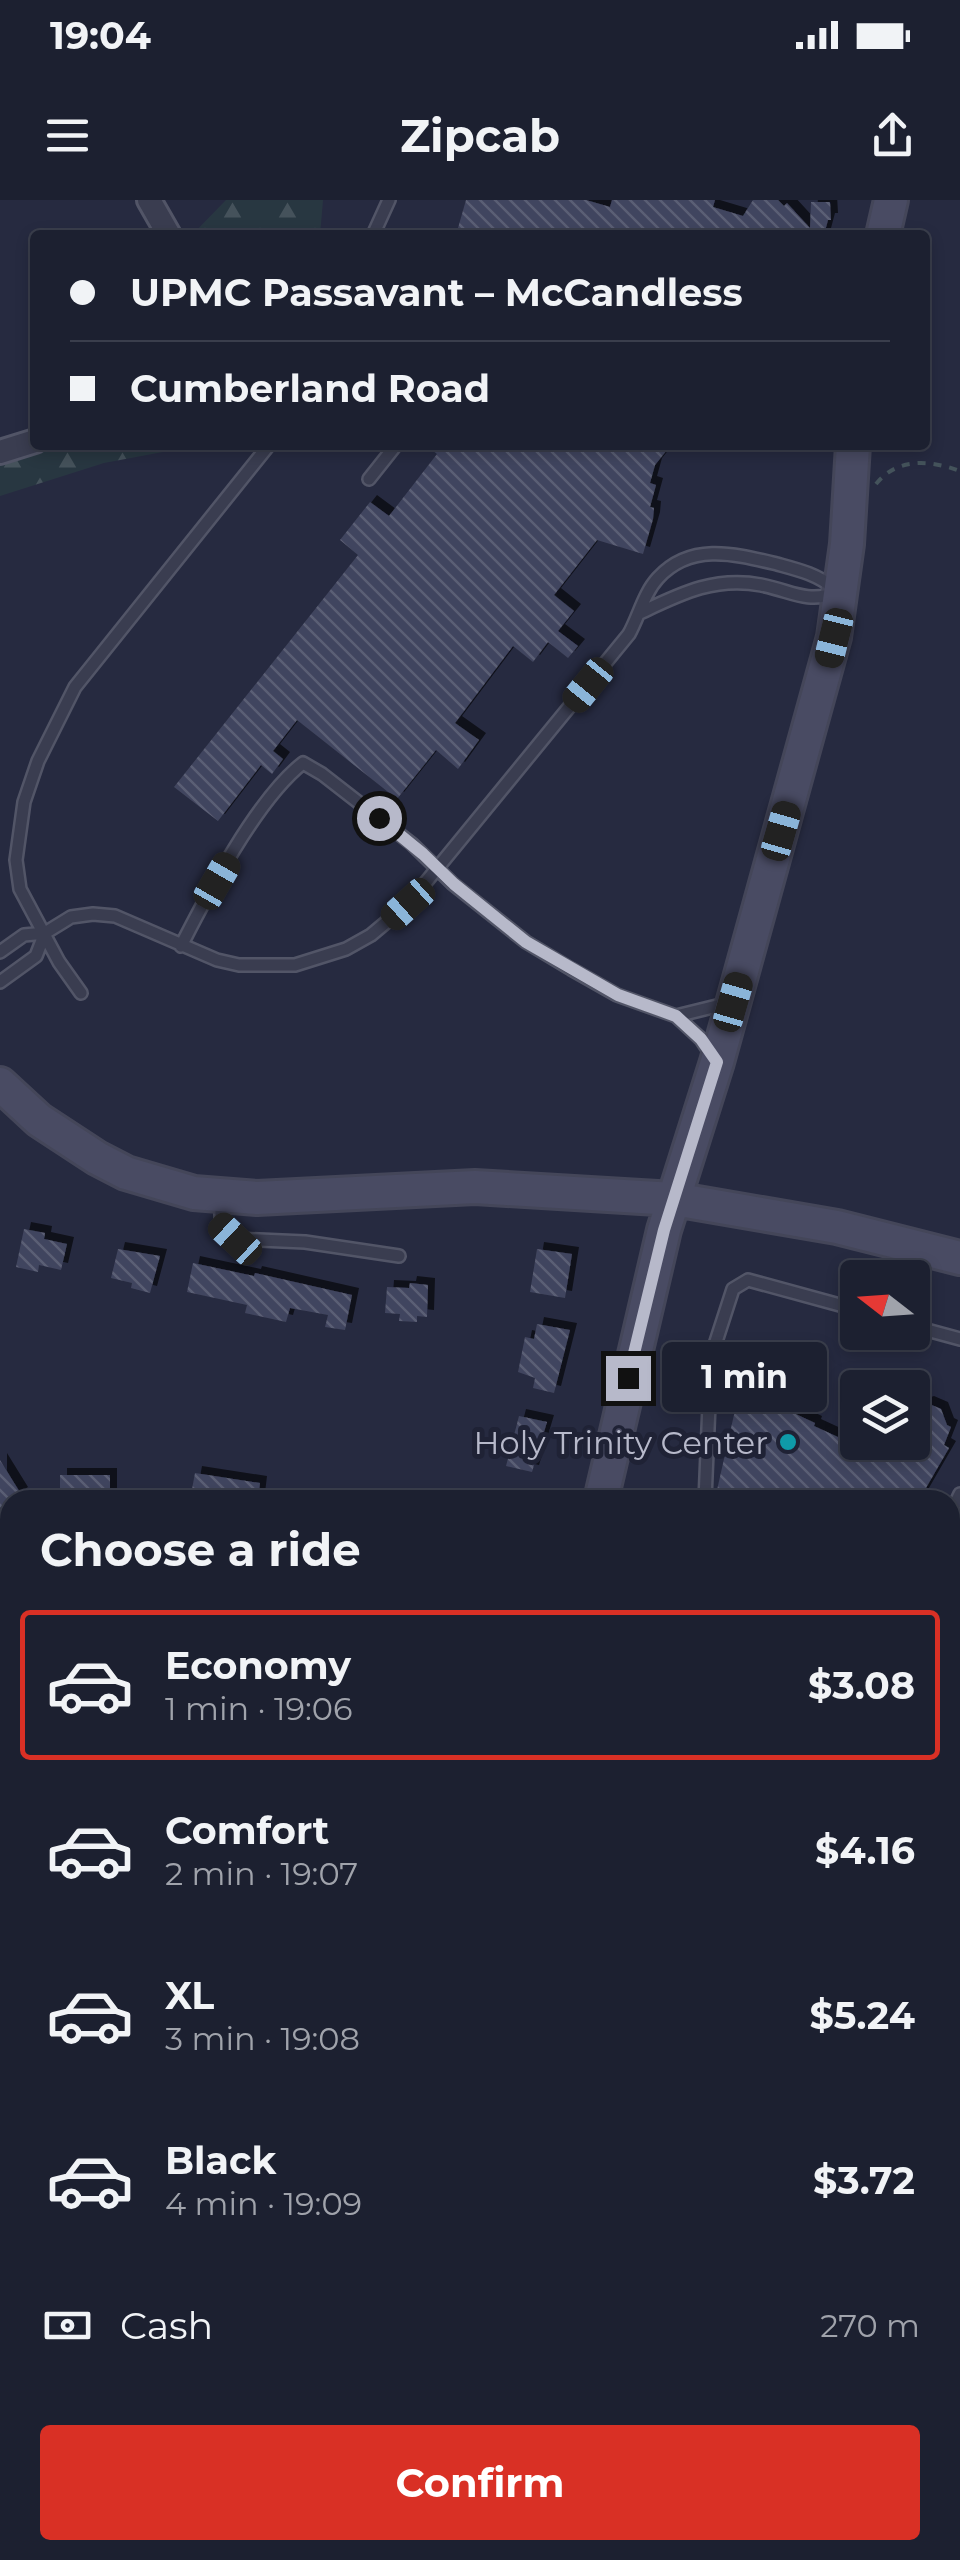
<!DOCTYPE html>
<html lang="en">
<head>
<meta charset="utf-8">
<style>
  body { margin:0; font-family:Montserrat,sans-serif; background:#292d3c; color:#f1f3f6; height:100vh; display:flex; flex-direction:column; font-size:38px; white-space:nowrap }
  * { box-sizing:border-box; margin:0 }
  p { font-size:32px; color:#a0a3ab }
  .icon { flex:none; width:55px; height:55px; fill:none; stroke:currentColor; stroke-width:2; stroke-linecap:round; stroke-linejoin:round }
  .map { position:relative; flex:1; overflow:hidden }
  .side { position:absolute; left:0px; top:1290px; width:960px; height:1070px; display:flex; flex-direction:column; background:#1c2030; border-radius:30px 30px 0 0; box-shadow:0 5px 15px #0003,0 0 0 2px #3a3e4c }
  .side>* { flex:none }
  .banner { position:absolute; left:30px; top:30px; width:900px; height:220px; border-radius:10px; box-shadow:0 5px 15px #0003,0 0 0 2px #3a3e4c; display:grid; align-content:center; height:220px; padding:0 40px; background:#1c2030 }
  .needle { width:65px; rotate:287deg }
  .buttons { position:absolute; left:840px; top:1060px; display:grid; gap:20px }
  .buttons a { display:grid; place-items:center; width:90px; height:90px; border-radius:10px; background:#1c2030; box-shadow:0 5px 15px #0003,0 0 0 2px #3a3e4c; font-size:50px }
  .end { position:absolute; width:45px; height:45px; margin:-22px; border:12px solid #b7b9ca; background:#111; box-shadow:0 0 0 5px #111 }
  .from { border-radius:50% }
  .bubble { position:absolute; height:70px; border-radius:10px; background:#1c2030; box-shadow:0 5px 15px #0003,0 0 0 2px #3a3e4c; font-size:32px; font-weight:700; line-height:70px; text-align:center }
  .car { position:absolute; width:30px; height:60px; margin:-30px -15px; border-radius:12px; box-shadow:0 0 8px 2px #0007; background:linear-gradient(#222 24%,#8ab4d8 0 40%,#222 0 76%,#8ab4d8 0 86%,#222 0) }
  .banner b { display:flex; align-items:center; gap:35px; height:95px; font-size:38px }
  .banner b+b { border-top:2px solid #3a3e4c }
  .banner i { width:25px; height:25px; background:#f1f3f6 }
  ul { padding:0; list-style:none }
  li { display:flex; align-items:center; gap:30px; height:150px; margin:0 20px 15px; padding:0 20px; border:5px solid transparent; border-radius:10px }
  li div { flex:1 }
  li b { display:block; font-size:38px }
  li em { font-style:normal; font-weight:700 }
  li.on { border-color:#d93025 }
  li>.icon { width:90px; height:90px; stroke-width:1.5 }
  h2 { padding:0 40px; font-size:45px; line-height:120px }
  .pay { display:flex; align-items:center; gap:25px; height:110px; padding:0 40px; font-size:38px }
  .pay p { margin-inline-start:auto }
  .button { display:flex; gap:20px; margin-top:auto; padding:20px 40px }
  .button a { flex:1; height:115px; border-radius:10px; background:#d93025; color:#fff; font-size:40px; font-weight:700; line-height:115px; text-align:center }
  .status { display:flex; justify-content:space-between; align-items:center; height:70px; padding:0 50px; background:#1c2030; direction:ltr }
  .status svg { height:28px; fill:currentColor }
  header { display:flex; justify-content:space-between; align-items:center; height:130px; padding:0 40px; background:#1c2030; font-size:45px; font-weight:700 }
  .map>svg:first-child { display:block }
</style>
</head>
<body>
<div class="status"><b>19:04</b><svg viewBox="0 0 49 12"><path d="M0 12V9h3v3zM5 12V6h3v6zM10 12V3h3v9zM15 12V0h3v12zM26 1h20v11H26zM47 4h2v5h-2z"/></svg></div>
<header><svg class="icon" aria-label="menu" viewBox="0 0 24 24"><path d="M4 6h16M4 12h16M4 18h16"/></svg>Zipcab<svg class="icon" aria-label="share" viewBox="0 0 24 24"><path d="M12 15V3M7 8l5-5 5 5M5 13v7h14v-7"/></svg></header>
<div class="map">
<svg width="960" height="2360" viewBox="0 0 960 2360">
  <defs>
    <pattern id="forest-firs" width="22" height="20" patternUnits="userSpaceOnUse" patternTransform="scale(2.5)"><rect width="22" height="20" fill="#283741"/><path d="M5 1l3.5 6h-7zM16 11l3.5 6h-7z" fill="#45525b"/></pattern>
    <pattern id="building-back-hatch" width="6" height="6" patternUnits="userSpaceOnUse" patternTransform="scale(2.5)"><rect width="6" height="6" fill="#41455e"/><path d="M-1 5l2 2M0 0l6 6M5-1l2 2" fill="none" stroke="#5a5e74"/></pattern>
    <filter id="shadow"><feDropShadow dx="7" dy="-7" stdDeviation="0" flood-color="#0009"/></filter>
  </defs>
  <rect width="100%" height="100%" fill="#262a40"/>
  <path fill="url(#forest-firs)" d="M226,0H323L320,35H192Z
    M35,245H178L168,251L104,263L0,296V257Z"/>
  <path fill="url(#building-back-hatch)" filter="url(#shadow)" d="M466,0H586L610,7L612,0H715L713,7L743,16L753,0H778L784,6L787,3L810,28L811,2H830L831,20H828L824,35H456Z
    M426,245H671L655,265L650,283L656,285L650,307L654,308L653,319L643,354L597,340L554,395L574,411L558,431L578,446L568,458L548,442L533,462L513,446L455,523L479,540L458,569L436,550L397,599L297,520L273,551L283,559L272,574L261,565L218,621L174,587L358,355L340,340L370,302L389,316L437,254Z
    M24,1029L45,1033L44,1039L67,1044L61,1070L39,1065L38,1072L16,1067Z
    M118,1049L160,1056L150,1093L131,1088L132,1083L111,1078Z
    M537,1049L572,1054L565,1098L530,1092Z
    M193,1063L254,1076L255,1073L352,1095L345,1130L325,1127L328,1115L290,1108L286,1122L245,1113L247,1105L187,1092Z
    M410,1083L428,1085L427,1117L417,1116V1122L399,1121L400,1114L385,1113L387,1087L409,1088Z
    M537,1124L570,1130L554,1193L533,1188L535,1178L518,1172L525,1137L534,1139Z
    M738,1197L753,1205L756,1198L784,1211L785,1209L815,1223L814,1226L877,1255L883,1242H912V1208L927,1203L941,1209L947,1225L951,1227L944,1245L949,1248L919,1300H895L869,1288L862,1300L850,1295L847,1300H755L740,1293L738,1300L717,1290Z
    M519,1216L547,1222L532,1272L506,1266Z
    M0,1260L21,1294L0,1308Z
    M195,1273L260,1283L258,1300H190Z
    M60,1275H110V1298L60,1300Z"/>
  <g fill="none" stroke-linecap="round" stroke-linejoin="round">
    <defs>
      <path id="lane" d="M373,35L389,0
        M369,279L396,245
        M640,413C680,394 715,376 761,385C795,392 801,402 838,394
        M181,746C208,693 257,599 303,563L322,574L412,644L453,684L526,742L571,769L617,795L676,816L729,803
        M0,752L24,735L45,733L71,717L93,714L115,716L217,760L239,765H295L346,749L371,735L408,704L629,434C639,416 644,393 658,378C691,342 735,354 777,364C799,370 816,374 834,388
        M0,782L36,756L45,733
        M81,793L59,762L20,689L16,660L24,602L38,561L75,487L269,245
        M676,816L701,839L713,857
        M221,1001V1025L235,1039L305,1042L399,1056
        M912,1126L960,1139
        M705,1300L711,1157L733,1089L748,1080L858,1110
        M950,1315L960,1294
        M950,1351L960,1355
        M950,1648L960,1650
        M950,1676L960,1671
        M950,1809L960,1812
        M950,1991L960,1996
        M565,2360L568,2350
        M950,2360L960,2327"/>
      <path id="street" d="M149,0L169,35
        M0,252L35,241
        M0,2110L10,2112
        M619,2350L656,2360"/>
      <path id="secondary" d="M883,35L891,0
        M0,884L39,920L97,958L126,973L194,993L257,998L475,987L674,999L837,1027L960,1058
        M601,1300L664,1030L717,862L834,437L847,344L853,245
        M215,2360L218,2350"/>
    </defs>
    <use href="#lane" stroke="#525567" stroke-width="16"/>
    <use href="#street" stroke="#525567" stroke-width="28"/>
    <use href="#secondary" stroke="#444659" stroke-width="38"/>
    <path stroke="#44535b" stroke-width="4" stroke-dasharray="8 8" stroke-linecap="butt" d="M876,284C898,257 930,260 960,271
      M950,2038L958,2011
      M950,2054L960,2057
      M950,2234L960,2199
      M351,2360L354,2350
      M856,2360L859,2350
      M915,2360L918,2350"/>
    <use href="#lane" stroke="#3a3d50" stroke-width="11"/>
    <use href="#street" stroke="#3a3d50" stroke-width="22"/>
    <use href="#secondary" stroke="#494b63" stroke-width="32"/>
  </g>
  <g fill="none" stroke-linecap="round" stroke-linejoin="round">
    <path stroke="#b7b9ca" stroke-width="12" d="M379,618L423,654L454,684L526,742L618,795L676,816L701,839L717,862L664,1030L628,1178"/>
  </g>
  <circle fill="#0f9aa8" stroke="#1f2235" stroke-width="4" cx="788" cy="1242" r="10"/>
  <g text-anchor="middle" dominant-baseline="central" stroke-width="10" stroke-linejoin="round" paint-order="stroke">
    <g font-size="32" fill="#b7b9ca" stroke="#1f2235" text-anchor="end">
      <text x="768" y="1242">Holy Trinity Center</text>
    </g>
  </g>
</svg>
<div class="buttons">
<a><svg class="needle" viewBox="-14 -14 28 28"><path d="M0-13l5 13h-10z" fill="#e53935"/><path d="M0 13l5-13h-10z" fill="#a0a3ab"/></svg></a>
<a><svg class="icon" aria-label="layers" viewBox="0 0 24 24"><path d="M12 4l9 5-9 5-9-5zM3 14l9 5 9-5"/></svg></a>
</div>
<i class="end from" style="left:379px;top:618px"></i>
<i class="end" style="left:628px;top:1178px"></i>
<div class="bubble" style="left:662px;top:1142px;width:165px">1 min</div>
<i class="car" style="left:834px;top:438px;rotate:194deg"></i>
<i class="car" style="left:588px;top:485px;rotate:219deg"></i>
<i class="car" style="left:781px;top:631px;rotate:16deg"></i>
<i class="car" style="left:217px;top:681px;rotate:30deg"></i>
<i class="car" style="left:408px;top:704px;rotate:228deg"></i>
<i class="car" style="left:733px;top:802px;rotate:16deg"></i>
<i class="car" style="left:235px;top:1039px;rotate:313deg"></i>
<div class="banner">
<b><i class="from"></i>UPMC Passavant – McCandless</b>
<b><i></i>Cumberland Road</b>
</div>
<section class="side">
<h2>Choose a ride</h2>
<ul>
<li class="on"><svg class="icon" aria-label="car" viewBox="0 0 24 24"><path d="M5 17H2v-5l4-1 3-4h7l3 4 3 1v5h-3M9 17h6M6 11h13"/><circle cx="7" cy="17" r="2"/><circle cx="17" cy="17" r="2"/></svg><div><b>Economy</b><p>1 min · 19:06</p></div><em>$3.08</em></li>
<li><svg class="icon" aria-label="car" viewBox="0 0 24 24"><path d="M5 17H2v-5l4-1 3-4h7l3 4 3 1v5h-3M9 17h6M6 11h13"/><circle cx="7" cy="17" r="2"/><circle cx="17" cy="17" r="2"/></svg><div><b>Comfort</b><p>2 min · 19:07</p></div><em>$4.16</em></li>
<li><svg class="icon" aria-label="car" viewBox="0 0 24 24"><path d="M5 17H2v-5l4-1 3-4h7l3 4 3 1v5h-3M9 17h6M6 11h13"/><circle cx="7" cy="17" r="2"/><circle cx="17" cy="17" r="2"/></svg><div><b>XL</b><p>3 min · 19:08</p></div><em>$5.24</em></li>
<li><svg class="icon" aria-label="car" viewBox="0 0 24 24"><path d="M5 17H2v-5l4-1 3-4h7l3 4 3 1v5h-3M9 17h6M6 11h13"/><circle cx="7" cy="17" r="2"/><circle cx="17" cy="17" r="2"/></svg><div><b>Black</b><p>4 min · 19:09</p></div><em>$3.72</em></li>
</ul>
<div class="pay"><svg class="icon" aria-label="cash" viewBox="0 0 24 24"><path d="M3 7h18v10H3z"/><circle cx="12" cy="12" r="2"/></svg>Cash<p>270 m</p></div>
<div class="button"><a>Confirm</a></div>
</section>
</div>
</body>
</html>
